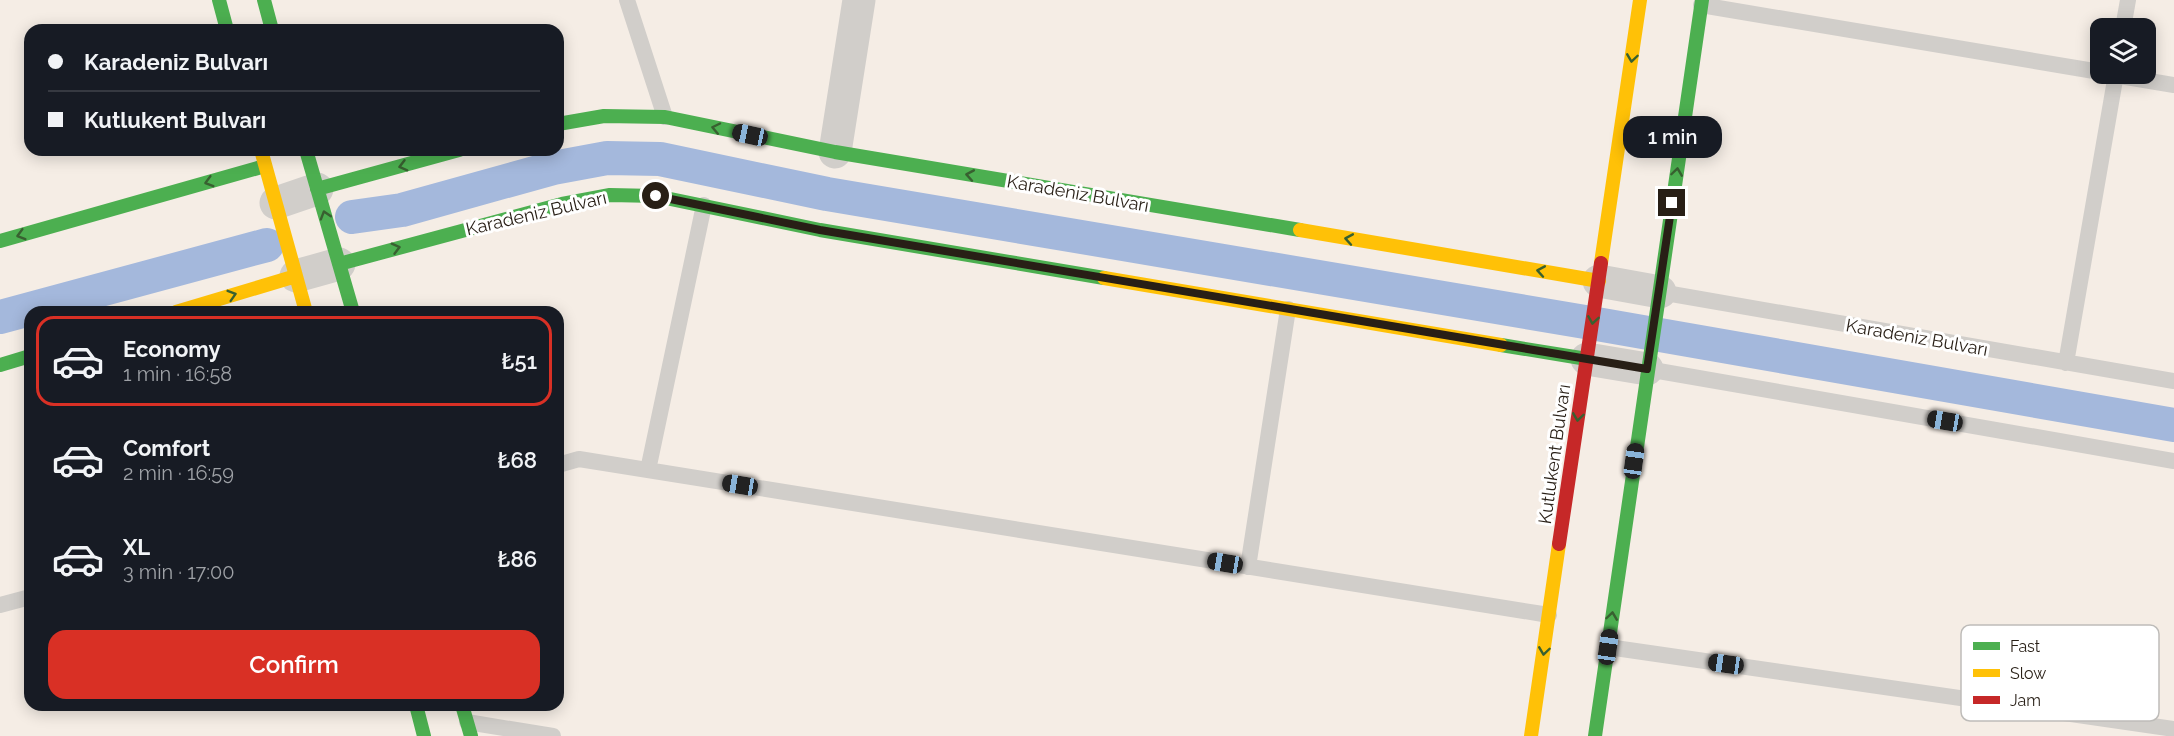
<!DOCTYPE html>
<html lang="en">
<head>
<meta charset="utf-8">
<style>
  body { margin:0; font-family:Raleway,sans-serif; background:#242831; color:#f1f3f6; height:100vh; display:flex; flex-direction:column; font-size:22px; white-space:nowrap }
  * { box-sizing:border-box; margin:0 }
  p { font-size:20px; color:#9ea1a6 }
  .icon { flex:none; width:33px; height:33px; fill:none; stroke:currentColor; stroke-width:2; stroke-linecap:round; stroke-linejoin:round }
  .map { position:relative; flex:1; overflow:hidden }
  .side { position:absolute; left:24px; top:306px; width:540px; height:405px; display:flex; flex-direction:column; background:#171b24; border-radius:18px; box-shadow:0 3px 15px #0003 }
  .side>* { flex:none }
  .top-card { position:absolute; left:24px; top:24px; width:540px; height:132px; border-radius:18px; box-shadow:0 3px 15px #0003; display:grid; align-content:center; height:132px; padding:0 24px; background:#171b24 }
  .controls { position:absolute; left:2090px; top:18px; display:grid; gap:12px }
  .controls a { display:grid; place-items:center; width:66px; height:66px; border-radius:12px; background:#171b24; box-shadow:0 3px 15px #0003; font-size:30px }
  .end { position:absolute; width:27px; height:27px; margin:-14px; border:8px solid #281f16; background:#fff; box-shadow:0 0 0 3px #fff }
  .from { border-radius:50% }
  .bubble { position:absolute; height:42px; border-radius:18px; background:#171b24; box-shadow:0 3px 15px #0003; font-size:20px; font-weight:600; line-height:42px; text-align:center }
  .car { position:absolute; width:18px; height:36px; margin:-18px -9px; border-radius:8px; box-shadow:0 0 4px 2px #0007; background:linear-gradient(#222 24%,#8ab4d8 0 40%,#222 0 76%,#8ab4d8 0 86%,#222 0) }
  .top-card b { display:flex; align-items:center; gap:21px; height:57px; font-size:22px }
  .top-card b+b { border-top:2px solid #363941 }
  .top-card i { width:15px; height:15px; background:#f1f3f6 }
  ul { padding:10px 0 0; list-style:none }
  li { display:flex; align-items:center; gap:18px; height:90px; margin:0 12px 9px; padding:0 12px; border:3px solid transparent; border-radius:18px }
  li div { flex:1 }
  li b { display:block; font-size:22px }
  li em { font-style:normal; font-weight:600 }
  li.current { border-color:#d93025 }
  li>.icon { width:54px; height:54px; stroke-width:1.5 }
  .action { display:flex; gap:12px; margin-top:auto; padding:12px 24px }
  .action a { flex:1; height:69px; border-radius:18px; background:#d93025; color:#fff; font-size:24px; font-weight:600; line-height:69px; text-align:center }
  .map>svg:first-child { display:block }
</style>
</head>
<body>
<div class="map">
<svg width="2174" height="736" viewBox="0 0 2174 736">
  <rect width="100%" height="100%" fill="#f5ede5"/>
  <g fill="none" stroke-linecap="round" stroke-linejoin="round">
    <path stroke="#a4b8dc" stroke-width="34" d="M352,217L402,210L553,168L607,158L660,159L827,194L1591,323L2174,425
      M0,317L267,245"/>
    <path stroke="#d1ceca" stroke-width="16" d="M627,0L665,117
      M1701,5L2100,72
      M2123,28L2128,0
      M2108,74L2174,85
      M1660,292L2174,381
      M2066,363L2116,74
      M1647,369L2174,461
      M558,465L579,459L1549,615
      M648,470L704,205
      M1248,567L1288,309
      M0,605L30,597
      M1608,647L2174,729
      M467,722L553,736"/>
    <path stroke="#d1ceca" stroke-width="33" d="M835,152L859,0
      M276,203L317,189
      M296,276L339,264
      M1599,281L1660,292
      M1587,359L1647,369"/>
    <path stroke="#4caf50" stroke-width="14" d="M219,0L227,30
      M264,0L272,30
      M558,124L604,116L665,117L835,152L1300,230
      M306,150L353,312
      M317,189L459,150
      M0,241L265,166
      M339,264L562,204L610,195L656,196L820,230L1104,278
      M1501,345L1587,359
      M0,365L30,356
      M416,705L424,736
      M462,705L471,736
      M1595,736L1702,0"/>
    <path stroke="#ffc107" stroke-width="14" d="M261,150L306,312
      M1300,230L1599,281
      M1601,263L1640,0
      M1104,278L1501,345
      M176,312L296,276
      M1531,736L1559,544"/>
    <path stroke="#c62828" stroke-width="14" d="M1559,544L1601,263"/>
  </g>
  <defs><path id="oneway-chevron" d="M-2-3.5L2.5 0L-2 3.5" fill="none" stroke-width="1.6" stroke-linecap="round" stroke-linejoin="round" transform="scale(1.5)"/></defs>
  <g stroke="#386030">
    <use href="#oneway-chevron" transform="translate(1632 58) rotate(98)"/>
    <use href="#oneway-chevron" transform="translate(716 128) rotate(-168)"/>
    <use href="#oneway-chevron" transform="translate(403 166) rotate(165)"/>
    <use href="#oneway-chevron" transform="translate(1677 172) rotate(-82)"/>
    <use href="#oneway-chevron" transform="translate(970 175) rotate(-170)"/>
    <use href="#oneway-chevron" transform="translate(209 182) rotate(164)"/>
    <use href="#oneway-chevron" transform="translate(325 215) rotate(-107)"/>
    <use href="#oneway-chevron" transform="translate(21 235) rotate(164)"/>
    <use href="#oneway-chevron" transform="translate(1349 239) rotate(-170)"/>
    <use href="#oneway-chevron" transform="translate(396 248) rotate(-15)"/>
    <use href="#oneway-chevron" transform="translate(1541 271) rotate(-170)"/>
    <use href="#oneway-chevron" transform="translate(232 295) rotate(-17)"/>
    <use href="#oneway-chevron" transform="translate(1593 320) rotate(99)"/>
    <use href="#oneway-chevron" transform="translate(1578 417) rotate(98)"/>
    <use href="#oneway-chevron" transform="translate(1612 616) rotate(-82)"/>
    <use href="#oneway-chevron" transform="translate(1544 651) rotate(98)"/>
  </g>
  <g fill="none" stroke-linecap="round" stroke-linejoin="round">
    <path stroke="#281f16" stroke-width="8" d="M656,196L820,230L1647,369L1672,203"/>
  </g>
  <g text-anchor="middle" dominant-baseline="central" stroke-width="6" stroke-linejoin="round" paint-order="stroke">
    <g font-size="18" fill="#281f16" stroke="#fff">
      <text transform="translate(1078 193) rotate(10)">Karadeniz Bulvarı</text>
      <text transform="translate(536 213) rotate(-13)">Karadeniz Bulvarı</text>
      <text transform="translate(1917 337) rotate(10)">Karadeniz Bulvarı</text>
      <text transform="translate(1554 454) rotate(-82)">Kutlukent Bulvarı</text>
    </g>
  </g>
  <rect x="1961" y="625" width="198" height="96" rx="9" fill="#fff" stroke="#bebcb9" stroke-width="1.5"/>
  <rect x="1973" y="642" width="27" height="8" fill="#4caf50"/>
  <rect x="1973" y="669" width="27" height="8" fill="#ffc107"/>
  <rect x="1973" y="696" width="27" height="8" fill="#c62828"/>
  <g font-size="16" fill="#281f16">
    <text x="2010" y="652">Fast</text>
    <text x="2010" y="679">Slow</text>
    <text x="2010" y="706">Jam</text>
  </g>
</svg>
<div class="controls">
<a><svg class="icon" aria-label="layers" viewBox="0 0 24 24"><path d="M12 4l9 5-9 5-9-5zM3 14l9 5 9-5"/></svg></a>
</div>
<i class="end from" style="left:656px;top:196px"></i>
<i class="end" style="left:1672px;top:203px"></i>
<div class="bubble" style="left:1623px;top:116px;width:99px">1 min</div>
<i class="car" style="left:750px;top:135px;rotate:282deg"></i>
<i class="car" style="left:1945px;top:421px;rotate:280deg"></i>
<i class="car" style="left:1634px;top:461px;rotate:8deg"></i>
<i class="car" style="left:740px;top:485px;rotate:279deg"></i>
<i class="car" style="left:1225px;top:563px;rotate:279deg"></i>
<i class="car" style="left:1608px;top:647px;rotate:8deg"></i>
<i class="car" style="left:1726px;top:664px;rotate:278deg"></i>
<div class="top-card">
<b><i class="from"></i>Karadeniz Bulvarı</b>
<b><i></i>Kutlukent Bulvarı</b>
</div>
<section class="side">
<ul>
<li class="current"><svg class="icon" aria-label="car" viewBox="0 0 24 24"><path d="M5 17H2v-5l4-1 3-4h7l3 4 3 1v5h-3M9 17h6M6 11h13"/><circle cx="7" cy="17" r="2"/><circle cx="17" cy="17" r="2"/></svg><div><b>Economy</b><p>1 min · 16:58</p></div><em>₺51</em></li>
<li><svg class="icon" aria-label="car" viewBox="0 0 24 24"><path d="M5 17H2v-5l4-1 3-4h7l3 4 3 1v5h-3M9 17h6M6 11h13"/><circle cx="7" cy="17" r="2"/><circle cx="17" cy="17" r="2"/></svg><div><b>Comfort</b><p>2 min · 16:59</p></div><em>₺68</em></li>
<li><svg class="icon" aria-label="car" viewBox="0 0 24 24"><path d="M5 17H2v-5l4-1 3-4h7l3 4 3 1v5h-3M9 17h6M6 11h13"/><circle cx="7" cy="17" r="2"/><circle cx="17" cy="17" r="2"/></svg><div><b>XL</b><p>3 min · 17:00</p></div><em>₺86</em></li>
</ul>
<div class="action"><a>Confirm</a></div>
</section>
</div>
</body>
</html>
